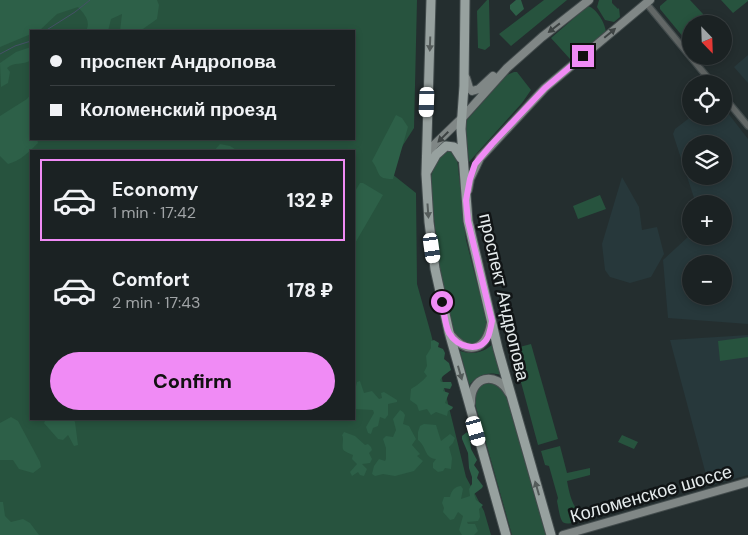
<!DOCTYPE html>
<html lang="en">
<head>
<meta charset="utf-8">
<style>
  body { margin:0; font-family:"DM Sans",sans-serif; background:#242a2b; color:#f1f3f6; height:100vh; display:flex; flex-direction:column; font-size:19px; white-space:nowrap }
  * { box-sizing:border-box; margin:0 }
  p { font-size:16px; color:#a0a4a6 }
  .icon { flex:none; width:28px; height:28px; fill:none; stroke:currentColor; stroke-width:2; stroke-linecap:round; stroke-linejoin:round }
  .map { position:relative; flex:1; overflow:hidden }
  .sheet { position:absolute; left:30px; top:150px; width:325px; height:270px; display:flex; flex-direction:column; background:#1b2223; border-radius:0px; box-shadow:0 2px 8px #0003,0 0 0 1px #393f41 }
  .sheet>* { flex:none }
  .banner { position:absolute; left:30px; top:30px; width:325px; height:110px; border-radius:0px; box-shadow:0 2px 8px #0003,0 0 0 1px #393f41; display:grid; align-content:center; height:110px; padding:0 20px; background:#1b2223 }
  .needle { width:32px; rotate:157deg }
  .fabs { position:absolute; left:682px; top:15px; display:grid; gap:10px }
  .fabs a { display:grid; place-items:center; width:50px; height:50px; border-radius:50%; background:#1b2223; box-shadow:0 2px 8px #0003,0 0 0 1px #393f41; font-size:25px }
  .end { position:absolute; width:22px; height:22px; margin:-11px; border:6px solid #f08bf5; background:#111; box-shadow:0 0 0 2px #111 }
  .from { border-radius:50% }
  .car { position:absolute; width:15px; height:30px; margin:-15px -8px; border-radius:6px; box-shadow:0 0 4px 1px #0007; background:linear-gradient(#fff 24%,#345 0 40%,#fff 0 76%,#345 0 86%,#fff 0) }
  .banner b { display:flex; align-items:center; gap:18px; height:48px; font-size:19px }
  .banner b+b { border-top:1px solid #393f41 }
  .banner i { width:12px; height:12px; background:#f1f3f6 }
  ul { padding:9px 0 0; list-style:none }
  li { display:flex; align-items:center; gap:15px; height:82px; margin:0 10px 8px; padding:0 10px; border:2px solid transparent; border-radius:0px }
  li div { flex:1 }
  li b { display:block; font-size:19px }
  li em { font-style:normal; font-weight:800 }
  li.on { border-color:#f08bf5 }
  li>.icon { width:45px; height:45px; stroke-width:1.5 }
  .primary-button { display:flex; gap:10px; margin-top:auto; padding:10px 20px }
  .primary-button a { flex:1; height:58px; border-radius:30px; background:#f08bf5; color:#111; font-size:20px; font-weight:800; line-height:58px; text-align:center }
  .map>svg:first-child { display:block }
</style>
</head>
<body>
<div class="map">
<svg width="748" height="535" viewBox="0 0 748 535">
  <rect width="100%" height="100%" fill="#242e2f"/>
  <path fill="#27383b" fill-rule="evenodd" d="M748,55V83L734,67Z
    M724,108L748,139V324L668,318L663,260L689,236L687,233L691,230V236H724V204H696L673,134L675,129L692,116H724ZM691,144H724V176H691ZM691,264H724V296H691Z
    M622,177L639,207L642,230L657,227L664,254L651,277L630,283L610,277L605,270L602,244Z
    M748,335V475L709,486L670,340Z"/>
  <path fill="#27533e" fill-rule="evenodd" d="M0,0H417L414,128L387,170L416,193L417,284L431,334L466,477L484,511L491,535H0ZM31,31H354V139H31ZM31,151H354V419H31Z
    M487,0H489L490,46L485,50L478,48L477,11Z
    M544,0H567L511,46L499,34Z
    M599,0H612V3L618,9L619,8L620,17L614,22L605,20L597,7Z
    M667,0H690L703,14V20L700,24H691V32L684,38L660,9V6Z
    M721,0H748V1L733,13Z
    M588,6C597,9 605,23 606,32L570,59L551,38Z
    M514,72H517L531,90L522,103L469,162L465,122L507,75Z
    M452,148L457,158L466,240L488,326L480,342C468,346 465,342 455,336L439,266L431,191V177L435,162L441,152Z
    M600,195L606,209L578,219L573,206Z
    M748,337V357L720,361L718,341Z
    M494,343L501,375C488,371 478,375 469,385L460,351C474,355 483,353 494,343Z
    M531,344L558,439L538,445L512,349Z
    M486,382L496,383L505,392L546,535H512L474,400C475,391 478,387 486,382Z
    M622,435L638,442L634,449L618,442Z
    M560,446L567,473L590,468V475L567,481C570,496 572,508 585,517V520C560,526 562,527 557,501L558,498L549,466L545,465L541,451Z"/>
  <path fill="#2d6048" d="M0,0H157L159,5L157,19L140,31H120L122,14L111,19L108,31H86C91,21 85,15 78,7L57,14L39,31H31V34L0,47Z
    M516,0H521L524,9L516,16L510,9V5Z
    M31,47V60C23,66 14,61 7,68L10,72L8,83L1,87L0,63L16,52Z
    M31,94V139H37L38,143C29,152 20,161 8,164L0,156V116L27,99Z
    M396,115L402,118L408,127L393,179C375,179 381,173 372,161Z
    M220,144L230,146L238,151H214Z
    M360,183H363L383,195L354,245V193Z
    M434,340L439,343L438,347L443,349L445,353L444,359L449,363L451,370L443,376L440,380L441,382H451L452,385L450,389L444,388L443,391L449,393L445,403L453,407L452,409L448,411L447,416L436,412L431,415L427,409L419,411L417,405L410,400L411,389C416,386 423,381 427,376L424,372L427,366L426,356L431,348V341Z
    M360,381L364,393L372,391L379,399L382,398L381,393L384,392L397,400V402L388,404V415L385,419L380,417L378,426L373,428L371,434L368,433L366,427L374,413L373,410L354,409V392L355,391L357,382Z
    M400,410L403,412L405,415L403,424L409,426L416,439L412,445L420,454L417,456L423,461L414,471L395,476L383,474L375,476L372,474L374,466L379,459L385,461L386,459V448L383,439L386,436L393,437L396,430L393,419Z
    M11,417L18,421L40,462L41,467L33,473L19,469L13,460H0V423Z
    M46,419H73L75,422L78,445L74,446L68,435L63,440L58,439L44,423Z
    M424,424L436,425L441,441L450,434L455,438L453,443L449,447L452,458L451,469L445,468L443,471L438,472L433,468V463L436,459C424,458 427,447 418,440V432L420,426Z
    M344,432L355,436L365,445L368,444L371,447L372,450L369,453L372,459L370,463L362,464L367,469L364,476L360,475L358,472L352,476L350,472L357,464L352,459L353,455C342,450 342,452 343,440C343,432 340,439 344,432Z
    M467,432L469,435L471,449L477,460L474,465L479,472L477,478L483,486L482,488L474,494L476,500L483,505L479,509L480,517L478,521L467,522L468,524H475L478,531L474,535H462L459,530L463,516L458,512L454,519L450,520L443,512L444,508L442,503L444,497H450C451,491 455,486 461,486L463,489L461,499L470,496L469,489L472,484V477L469,468L468,453L462,439V436Z
    M0,502H3L5,516L11,522L23,519L30,523L39,535H0Z"/>
  <g fill="none" stroke-linecap="round" stroke-linejoin="round">
    <path stroke="#455167" stroke-width="1" d="M45,31L75,12L90,0
      M0,54L15,46L31,41"/>
    <defs>
      <path id="street" d="M646,3L713,84
        M724,97L748,126"/>
      <path id="secondary" d="M466,78L469,88L472,91L479,89L493,76
        M427,157L434,145L463,117L507,68L542,37L589,0
        M468,190L470,179L480,158L545,88L650,0
        M450,334C468,356 486,351 491,323
        M471,403C470,376 496,370 509,393
        M563,535L748,482"/>
      <path id="primary" d="M431,0L426,174L429,222L435,269L449,332L506,535
        M465,0L464,86L461,129L468,221L498,349L551,535
        M427,171L436,155L446,146L454,147L461,158"/>
    </defs>
    <use href="#street" stroke="#434c4d" stroke-width="8"/>
    <use href="#secondary" stroke="#434c4d" stroke-width="10"/>
    <use href="#primary" stroke="#434c4d" stroke-width="11"/>
    <use href="#street" stroke="#626766" stroke-width="5.5"/>
    <use href="#secondary" stroke="#808786" stroke-width="8"/>
    <use href="#primary" stroke="#97a19f" stroke-width="9"/>
  </g>
  <defs><path id="oneway-solid" d="M-6-.8H1V-3.2L6.5 0L1 3.2V.8H-6Z" transform="scale(1.25)"/></defs>
  <g fill="#3d4343">
    <use href="#oneway-solid" transform="translate(554 28) rotate(142)"/>
    <use href="#oneway-solid" transform="translate(610 33) rotate(-40)"/>
    <use href="#oneway-solid" transform="translate(443 137) rotate(135)"/>
  </g>
  <g fill="#545b5a">
    <use href="#oneway-solid" transform="translate(430 44) rotate(92)"/>
    <use href="#oneway-solid" transform="translate(428 211) rotate(86)"/>
    <use href="#oneway-solid" transform="translate(460 373) rotate(74)"/>
    <use href="#oneway-solid" transform="translate(537 488) rotate(-106)"/>
  </g>
  <g fill="none" stroke-linecap="round" stroke-linejoin="round">
    <path stroke="#f08bf5" stroke-width="6" d="M442,302C444,311 445,325 449,333C457,347 480,354 488,337C490,332 491,326 492,321L468,221L466,200L470,179L475,164L492,144L545,88L583,56"/>
  </g>
  <g text-anchor="middle" dominant-baseline="central" stroke-width="5" stroke-linejoin="round" paint-order="stroke">
    <g font-size="18" fill="#e5ebec" stroke="#111516">
      <text transform="translate(504 297) rotate(77)">проспект Андропова</text>
      <text transform="translate(651 494) rotate(-16)">Коломенское шоссе</text>
    </g>
  </g>
</svg>
<div class="fabs">
<a><svg class="needle" viewBox="-14 -14 28 28"><path d="M0-13l5 13h-10z" fill="#e53935"/><path d="M0 13l5-13h-10z" fill="#a0a4a6"/></svg></a>
<a><svg class="icon" aria-label="locate" viewBox="0 0 24 24"><circle cx="12" cy="12" r="6"/><path d="M12 2v4M12 18v4M2 12h4M18 12h4"/></svg></a>
<a><svg class="icon" aria-label="layers" viewBox="0 0 24 24"><path d="M12 4l9 5-9 5-9-5zM3 14l9 5 9-5"/></svg></a>
<a>+</a>
<a>−</a>
</div>
<i class="end from" style="left:442px;top:302px"></i>
<i class="end" style="left:583px;top:56px"></i>
<i class="car" style="left:427px;top:102px;rotate:182deg"></i>
<i class="car" style="left:432px;top:248px;rotate:172deg"></i>
<i class="car" style="left:476px;top:431px;rotate:164deg"></i>
<div class="banner">
<b><i class="from"></i>проспект Андропова</b>
<b><i></i>Коломенский проезд</b>
</div>
<section class="sheet">
<ul>
<li class="on"><svg class="icon" aria-label="car" viewBox="0 0 24 24"><path d="M5 17H2v-5l4-1 3-4h7l3 4 3 1v5h-3M9 17h6M6 11h13"/><circle cx="7" cy="17" r="2"/><circle cx="17" cy="17" r="2"/></svg><div><b>Economy</b><p>1 min · 17:42</p></div><em>132 ₽</em></li>
<li><svg class="icon" aria-label="car" viewBox="0 0 24 24"><path d="M5 17H2v-5l4-1 3-4h7l3 4 3 1v5h-3M9 17h6M6 11h13"/><circle cx="7" cy="17" r="2"/><circle cx="17" cy="17" r="2"/></svg><div><b>Comfort</b><p>2 min · 17:43</p></div><em>178 ₽</em></li>
</ul>
<div class="primary-button"><a>Confirm</a></div>
</section>
</div>
</body>
</html>
